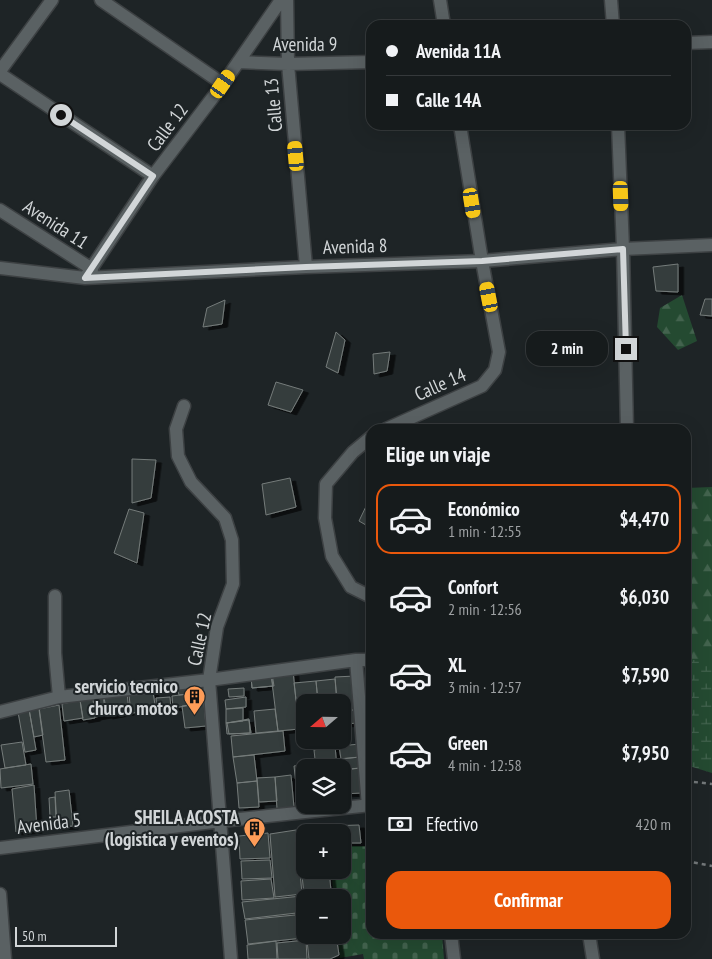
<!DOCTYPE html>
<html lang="es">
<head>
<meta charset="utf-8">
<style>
  body { margin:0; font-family:"PT Sans Narrow",sans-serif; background:#232829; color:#f1f3f6; height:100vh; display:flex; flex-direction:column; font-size:19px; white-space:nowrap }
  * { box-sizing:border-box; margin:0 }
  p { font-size:16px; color:#9ea1a3 }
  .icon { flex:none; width:28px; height:28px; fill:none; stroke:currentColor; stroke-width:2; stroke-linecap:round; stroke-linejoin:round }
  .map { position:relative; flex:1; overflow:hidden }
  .side { position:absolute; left:366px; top:424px; width:325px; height:515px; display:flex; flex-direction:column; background:#161b1c; border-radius:15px; box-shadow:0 5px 20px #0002,0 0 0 1px #35393b }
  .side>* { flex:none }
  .top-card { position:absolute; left:366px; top:20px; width:325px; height:110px; border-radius:15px; box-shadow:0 5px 20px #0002,0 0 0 1px #35393b; display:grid; align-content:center; height:110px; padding:0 20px; background:#161b1c }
  .needle { width:32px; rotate:250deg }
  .fabs { position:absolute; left:296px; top:694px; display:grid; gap:10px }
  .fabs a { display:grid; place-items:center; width:55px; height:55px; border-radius:10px; background:#161b1c; box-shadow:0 5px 20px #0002,0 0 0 1px #35393b; font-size:25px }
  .scale { position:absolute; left:15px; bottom:12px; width:102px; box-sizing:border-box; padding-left:5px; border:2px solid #d2d6d8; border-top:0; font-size:14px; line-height:18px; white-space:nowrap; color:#d2d6d8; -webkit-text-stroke:4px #1e2426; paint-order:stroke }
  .end { position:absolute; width:22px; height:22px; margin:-11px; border:6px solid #d2d6d8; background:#111; box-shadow:0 0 0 2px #111 }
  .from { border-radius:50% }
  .bubble { position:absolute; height:35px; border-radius:15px; background:#161b1c; box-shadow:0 5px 20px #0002,0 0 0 1px #35393b; font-size:16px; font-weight:700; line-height:35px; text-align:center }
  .car { position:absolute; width:15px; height:30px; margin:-15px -8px; border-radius:6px; box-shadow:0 0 4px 1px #0007; background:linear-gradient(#f5c518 24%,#345 0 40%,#f5c518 0 76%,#345 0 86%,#f5c518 0) }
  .top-card b { display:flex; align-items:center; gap:18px; height:48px; font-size:19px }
  .top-card b+b { border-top:1px solid #35393b }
  .top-card i { width:12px; height:12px; background:#f1f3f6 }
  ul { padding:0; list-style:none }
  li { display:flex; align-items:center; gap:15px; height:70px; margin:0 10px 8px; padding:0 10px; border:2px solid transparent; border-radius:15px }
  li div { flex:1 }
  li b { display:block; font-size:19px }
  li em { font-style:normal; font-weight:700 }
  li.active { border-color:#ea580c }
  li>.icon { width:45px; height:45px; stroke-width:1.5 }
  h2 { padding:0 20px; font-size:22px; line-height:60px }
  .pay { display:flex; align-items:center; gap:12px; height:55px; padding:0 20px; font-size:19px }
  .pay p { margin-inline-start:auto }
  .primary-button { display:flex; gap:10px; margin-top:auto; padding:10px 20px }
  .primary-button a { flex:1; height:58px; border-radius:15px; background:#ea580c; color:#fff; font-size:20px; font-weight:700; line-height:58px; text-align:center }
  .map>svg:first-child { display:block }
</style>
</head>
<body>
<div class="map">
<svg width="712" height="959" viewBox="0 0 712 959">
  <defs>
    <pattern id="forest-firs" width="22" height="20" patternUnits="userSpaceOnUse" patternTransform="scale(1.25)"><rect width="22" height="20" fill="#244a31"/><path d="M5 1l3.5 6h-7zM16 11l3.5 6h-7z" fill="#43634e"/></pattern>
    <pattern id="wetland-marsh" width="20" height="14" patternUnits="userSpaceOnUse" patternTransform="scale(1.25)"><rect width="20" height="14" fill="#244a31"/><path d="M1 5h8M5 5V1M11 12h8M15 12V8" fill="none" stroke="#43634e"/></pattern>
    <pattern id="cemetery-stones" width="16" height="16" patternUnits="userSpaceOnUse" patternTransform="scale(1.25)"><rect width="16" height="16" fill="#244a31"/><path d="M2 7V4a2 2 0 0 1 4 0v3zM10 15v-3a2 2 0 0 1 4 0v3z" fill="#43634e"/></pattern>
    <filter id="shadow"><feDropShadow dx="5.5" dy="3" stdDeviation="0" flood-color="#0009"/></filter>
  </defs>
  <rect width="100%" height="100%" fill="#1e2426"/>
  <path fill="url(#forest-firs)" d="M682,295L697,341L678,350L657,327L660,308Z
    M712,487V745L686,728V488Z"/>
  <path fill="url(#wetland-marsh)" d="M686,658L693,660H712V773L686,765Z"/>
  <path fill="url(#cemetery-stones)" d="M343,846H371V934H442L444,959H364L363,954L340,958L338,935H342V898L334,897L331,870H342Z"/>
  <path fill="#363d3c" stroke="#757c7b" filter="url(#shadow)" d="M678,264V292L656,291L653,267Z
    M705,299H712V316L700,315Z
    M225,300L222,324L203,327L207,308Z
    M336,332L345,340L338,373L326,367Z
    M390,352L387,371L374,374L373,354Z
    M276,382L303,390L291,412L268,405Z
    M132,459L156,460L151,498L132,503Z
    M290,478L296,507L266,515L262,484Z
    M371,496V528L359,521Z
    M129,509L144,513L137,563L114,553Z
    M293,671L299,729L278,731L271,674Z
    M271,674L273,686L252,688L251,676Z
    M272,674L274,686L252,688L251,676Z
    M355,676L358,710H342V702H337L335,677Z
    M335,679L337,702H318L316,681Z
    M316,681L318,702H305V716L298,717L294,683Z
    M208,682L209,692L179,695L177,685Z
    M244,688V696L229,697L228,689Z
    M153,692L156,711L131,713L129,695Z
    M203,692L204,703L173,708L172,696Z
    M127,693L129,712L107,716L104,697Z
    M103,696L106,715L95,717L93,698Z
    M170,697L171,709L157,710L156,698Z
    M246,697V707L226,709L225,700Z
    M93,698L95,718L83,720L80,700Z
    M80,700L83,718L64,721L62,704Z
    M204,703L206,726L185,728L182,706Z
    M59,705L65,760L46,762L39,709Z
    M39,707L43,735L34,737L29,709Z
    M243,708V721L226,723V709Z
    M29,709L36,750L25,752L18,712Z
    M275,709L278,731L256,733L254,711Z
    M342,710H358L359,723L342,724Z
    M249,719L250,733L229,734L227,723Z
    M249,720L251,733L227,734L226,723Z
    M283,731L285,751L233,757L231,736Z
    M22,742L26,765L5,768L1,745Z
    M360,744V757L341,759L339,746Z
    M335,746L337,768H316L314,750Z
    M254,755L257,781L237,783L233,757Z
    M360,757L361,768L342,770V768H339L338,759Z
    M315,763L316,768H305V802H298L294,766Z
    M31,764L33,784L1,788L0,769Z
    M359,768L362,793L342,794V770Z
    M291,775L294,807L277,809L275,777Z
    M275,777L277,801L259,802L257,778Z
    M257,781L259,807L239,808L237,783Z
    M34,785L37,830L16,832L12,789Z
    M69,790L73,826L57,827L55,792Z
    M55,797L56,817H50L49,798Z
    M359,825L361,843H342V832H327L326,826Z
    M326,828V832H305V870H329L331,891L304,894L297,829Z
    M296,830L302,894L275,897L270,834Z
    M268,833L270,858L240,859L239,836Z
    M270,860L272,878L242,879L241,861Z
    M271,879L274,898L242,900L241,881Z
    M332,893V898H305V912L245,919L242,902Z
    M305,914V935L321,936L248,944L245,920Z
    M322,935H336L339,955L330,959H309L307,940L323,938Z
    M306,940L307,959H278L277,943Z
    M276,941L277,959H248L247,945Z"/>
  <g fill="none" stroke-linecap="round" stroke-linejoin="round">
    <defs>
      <path id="street" d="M101,0L223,84
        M287,0L288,64L306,267
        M611,0L613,25
        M686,43L712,42
        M238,62L288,64L371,62
        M0,71L52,0
        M0,74L153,176
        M618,125L623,249L627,429
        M0,210L92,269
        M0,268L85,278L306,267L482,261L623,249L712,245
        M85,278L153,176L223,84L281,0
        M184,406L176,429L178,456L191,482L225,518L232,540L233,584L217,627L209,680L231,959
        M55,596V653L59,697
        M356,660L368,806
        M0,712L59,697L209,680L356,660H371
        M0,848L221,821L371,805
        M0,894L5,959"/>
      <path id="secondary" d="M440,0L444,25
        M386,429L482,386L495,370L499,352L482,261L460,125
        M371,437L353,452L326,484L325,518L332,556L351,587L371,597
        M451,934L454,959
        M589,934L593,959"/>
    </defs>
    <use href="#street" stroke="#3d4143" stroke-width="15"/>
    <use href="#secondary" stroke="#3d4143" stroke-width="15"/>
    <path stroke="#73787a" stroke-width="2.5" stroke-dasharray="4 4" stroke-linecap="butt" d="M686,781L712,784
      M686,861L712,866"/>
    <use href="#street" stroke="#5a6163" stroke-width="12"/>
    <use href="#secondary" stroke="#5a6163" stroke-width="12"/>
  </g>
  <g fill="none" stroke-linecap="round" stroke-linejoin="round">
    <path stroke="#d2d6d8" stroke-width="6" d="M61,115L153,176L85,278L306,267L482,261L623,249L626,349"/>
  </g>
  <defs>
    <symbol id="building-pin" viewBox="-11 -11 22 30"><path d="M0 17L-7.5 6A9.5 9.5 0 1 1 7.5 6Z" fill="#fe9c58" stroke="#1e2426"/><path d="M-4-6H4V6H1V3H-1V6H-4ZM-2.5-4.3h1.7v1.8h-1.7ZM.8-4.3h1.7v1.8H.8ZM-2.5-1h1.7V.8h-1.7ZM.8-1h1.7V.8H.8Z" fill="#111"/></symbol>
  </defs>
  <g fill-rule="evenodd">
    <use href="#building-pin" x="182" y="684" width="25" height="34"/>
    <use href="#building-pin" x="242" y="816" width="25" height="34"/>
  </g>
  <g text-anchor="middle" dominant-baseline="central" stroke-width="4" stroke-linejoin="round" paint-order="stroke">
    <g font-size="19" fill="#d2d6d8" stroke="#1e2426">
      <text x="305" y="44">Avenida 9</text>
      <text transform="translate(273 105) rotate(-95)">Calle 13</text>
      <text transform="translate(167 127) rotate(-53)">Calle 12</text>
      <text transform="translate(56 224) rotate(33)">Avenida 11</text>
      <text transform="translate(355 246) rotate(-2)">Avenida 8</text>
      <text transform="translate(440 384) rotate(-24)">Calle 14</text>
      <text transform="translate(199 639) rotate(-78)">Calle 12</text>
      <text transform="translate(49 823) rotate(-7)">Avenida 5</text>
    </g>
    <g font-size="19" font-weight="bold" fill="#d2d6d8" stroke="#1e2426" text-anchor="end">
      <text x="178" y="686">servicio tecnico<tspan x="178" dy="22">churco motos</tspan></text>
      <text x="239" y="817">SHEILA ACOSTA<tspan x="239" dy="22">(logistica y eventos)</tspan></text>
    </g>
  </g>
</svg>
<div class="fabs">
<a><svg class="needle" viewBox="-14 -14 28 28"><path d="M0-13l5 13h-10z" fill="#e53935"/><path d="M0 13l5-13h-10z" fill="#9ea1a3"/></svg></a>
<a><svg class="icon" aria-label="layers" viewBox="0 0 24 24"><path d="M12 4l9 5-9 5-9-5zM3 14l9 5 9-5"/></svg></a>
<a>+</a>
<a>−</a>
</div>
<div class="scale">50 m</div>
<i class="end from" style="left:61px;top:115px"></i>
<i class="end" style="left:626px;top:349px"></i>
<div class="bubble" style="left:526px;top:331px;width:82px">2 min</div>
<i class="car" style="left:223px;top:84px;rotate:35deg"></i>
<i class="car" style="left:296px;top:156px;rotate:355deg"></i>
<i class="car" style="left:621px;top:196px;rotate:178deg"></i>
<i class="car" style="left:472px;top:203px;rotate:171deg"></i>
<i class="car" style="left:489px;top:297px;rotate:349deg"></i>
<div class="top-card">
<b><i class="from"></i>Avenida 11A</b>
<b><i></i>Calle 14A</b>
</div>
<section class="side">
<h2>Elige un viaje</h2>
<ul>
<li class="active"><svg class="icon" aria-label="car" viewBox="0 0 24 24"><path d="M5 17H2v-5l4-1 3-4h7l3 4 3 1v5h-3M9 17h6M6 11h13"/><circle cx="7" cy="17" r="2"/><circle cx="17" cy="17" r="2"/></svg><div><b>Económico</b><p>1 min · 12:55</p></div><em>$4,470</em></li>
<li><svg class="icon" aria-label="car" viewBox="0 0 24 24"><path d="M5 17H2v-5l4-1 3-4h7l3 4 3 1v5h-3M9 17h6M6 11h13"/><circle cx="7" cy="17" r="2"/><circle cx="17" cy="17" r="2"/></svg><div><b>Confort</b><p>2 min · 12:56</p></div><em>$6,030</em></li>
<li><svg class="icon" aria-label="car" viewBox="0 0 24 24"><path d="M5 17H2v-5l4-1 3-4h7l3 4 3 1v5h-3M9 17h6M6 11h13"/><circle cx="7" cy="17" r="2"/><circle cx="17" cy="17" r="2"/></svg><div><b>XL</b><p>3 min · 12:57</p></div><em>$7,590</em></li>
<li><svg class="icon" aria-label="car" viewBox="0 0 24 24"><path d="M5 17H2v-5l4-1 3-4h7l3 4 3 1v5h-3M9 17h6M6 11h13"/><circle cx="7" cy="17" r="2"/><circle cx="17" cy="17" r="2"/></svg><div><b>Green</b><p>4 min · 12:58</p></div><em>$7,950</em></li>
</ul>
<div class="pay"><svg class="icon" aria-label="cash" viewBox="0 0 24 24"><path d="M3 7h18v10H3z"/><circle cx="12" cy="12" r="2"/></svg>Efectivo<p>420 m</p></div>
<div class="primary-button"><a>Confirmar</a></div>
</section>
</div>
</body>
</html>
